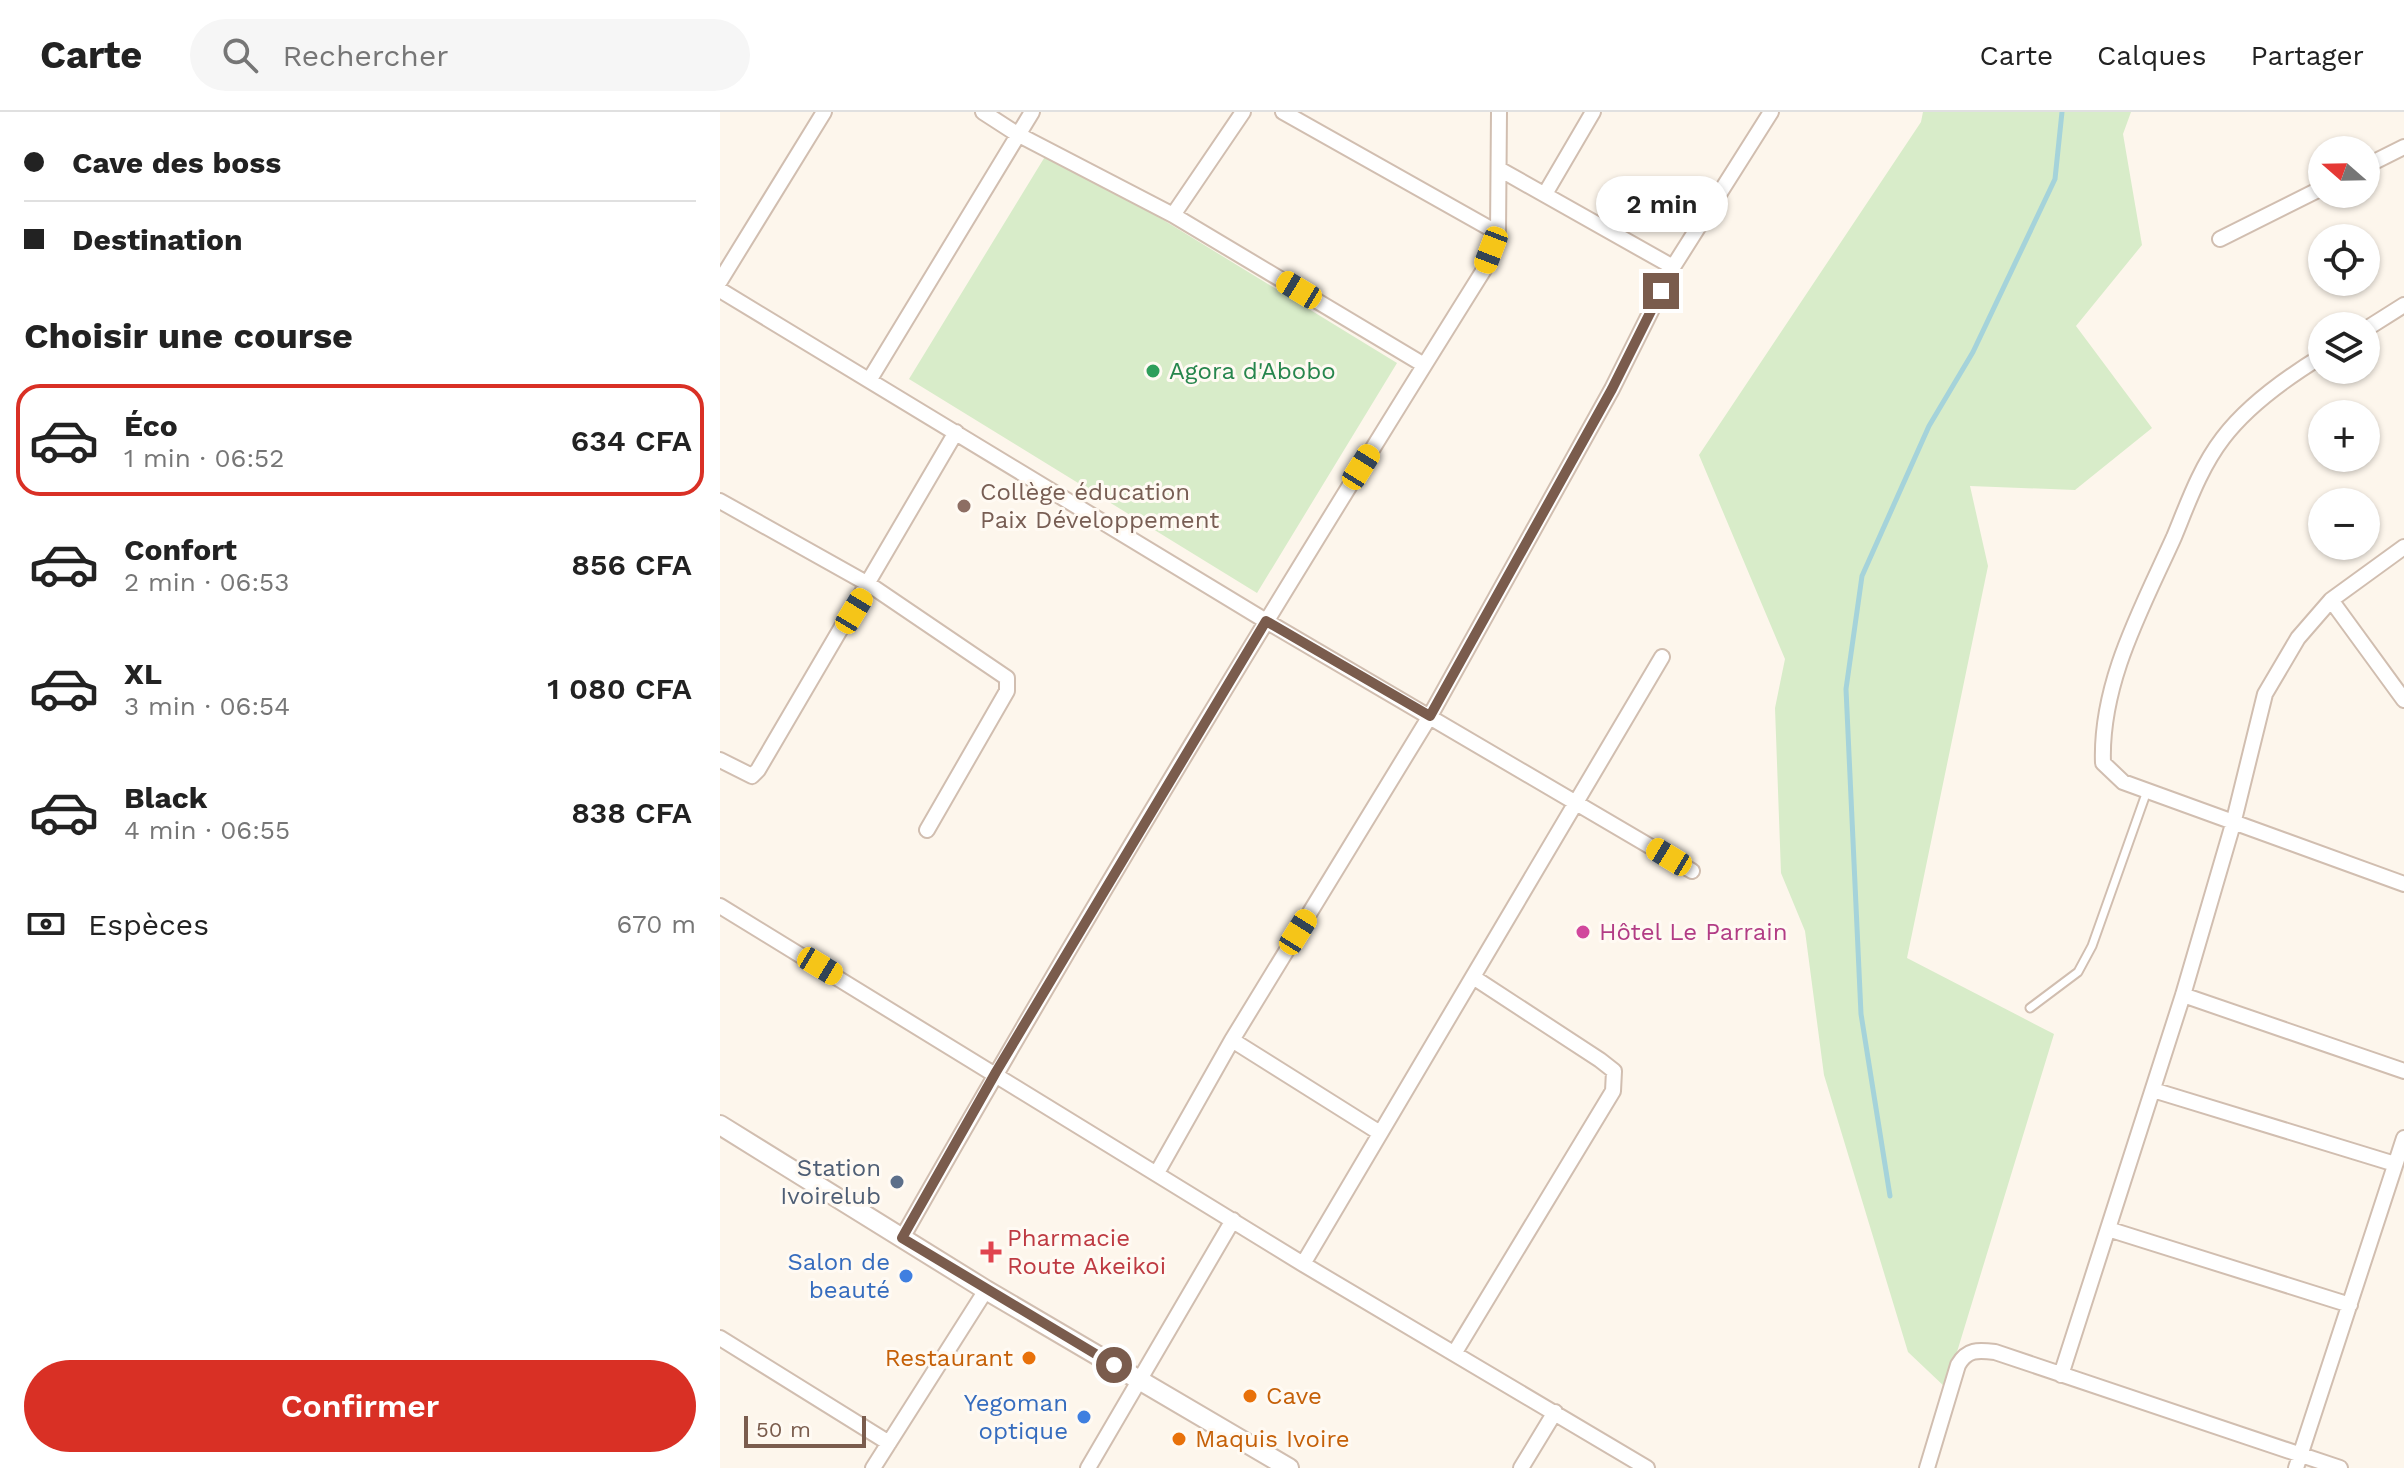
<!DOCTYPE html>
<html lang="fr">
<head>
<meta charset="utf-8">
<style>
  body { margin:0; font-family:"Work Sans",sans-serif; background:#f6f6f6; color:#222; height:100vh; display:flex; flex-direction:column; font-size:30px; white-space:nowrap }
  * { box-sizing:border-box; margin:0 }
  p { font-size:26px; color:#767676 }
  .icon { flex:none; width:44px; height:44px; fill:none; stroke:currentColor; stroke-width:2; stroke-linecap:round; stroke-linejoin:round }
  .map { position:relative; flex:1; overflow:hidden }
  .details { display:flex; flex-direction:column; background:#fff; width:720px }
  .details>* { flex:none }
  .top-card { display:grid; align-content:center; height:176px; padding:0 24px; background:#fff }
  .needle { width:52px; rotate:290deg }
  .buttons { position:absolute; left:1588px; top:24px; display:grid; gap:16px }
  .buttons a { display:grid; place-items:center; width:72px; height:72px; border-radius:50%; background:#fff; box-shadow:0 2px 6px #0004; font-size:40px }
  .scale { position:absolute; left:24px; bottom:20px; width:122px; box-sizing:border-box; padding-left:8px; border:4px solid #7a5c4d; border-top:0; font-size:22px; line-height:28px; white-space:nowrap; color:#7a5c4d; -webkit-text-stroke:6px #fffaf3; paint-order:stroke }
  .end { position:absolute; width:36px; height:36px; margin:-18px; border:10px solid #7a5c4d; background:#fff; box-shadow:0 0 0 4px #fff }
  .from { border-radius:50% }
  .bubble { position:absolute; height:56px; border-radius:28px; background:#fff; box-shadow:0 2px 6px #0004; font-size:26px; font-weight:600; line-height:56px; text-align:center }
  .car { position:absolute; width:24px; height:48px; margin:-24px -12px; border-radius:10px; box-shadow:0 0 6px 2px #0007; background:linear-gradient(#f5c518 24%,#345 0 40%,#f5c518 0 76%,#345 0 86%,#f5c518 0) }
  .top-card b { display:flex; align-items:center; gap:28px; height:76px; font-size:30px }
  .top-card b+b { border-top:2px solid #e0e0e0 }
  .top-card i { width:20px; height:20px; background:#222 }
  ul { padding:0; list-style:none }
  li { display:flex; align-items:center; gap:24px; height:112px; margin:0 16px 12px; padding:0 8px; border:4px solid transparent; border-radius:24px }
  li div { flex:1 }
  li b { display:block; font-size:30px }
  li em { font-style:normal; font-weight:600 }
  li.on { border-color:#d93025 }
  li>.icon { width:72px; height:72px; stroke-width:1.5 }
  h2 { padding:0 24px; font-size:36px; line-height:96px }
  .pay { display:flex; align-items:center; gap:20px; height:88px; padding:0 24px; font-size:30px }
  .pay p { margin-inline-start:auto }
  .button { display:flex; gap:16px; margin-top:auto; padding:16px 24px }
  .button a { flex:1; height:92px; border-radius:48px; background:#d93025; color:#fff; font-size:32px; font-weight:600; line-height:92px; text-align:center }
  header { display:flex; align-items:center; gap:48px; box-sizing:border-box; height:112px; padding:0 40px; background:#fff; border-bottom:2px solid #e0e0e0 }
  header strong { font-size:38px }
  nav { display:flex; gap:44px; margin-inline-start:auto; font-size:28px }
  .search { width:560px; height:72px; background:#f6f6f6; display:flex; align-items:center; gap:20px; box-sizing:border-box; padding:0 28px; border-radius:44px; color:#767676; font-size:30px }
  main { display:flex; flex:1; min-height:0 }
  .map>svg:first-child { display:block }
</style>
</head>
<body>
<header>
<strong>Carte</strong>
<div class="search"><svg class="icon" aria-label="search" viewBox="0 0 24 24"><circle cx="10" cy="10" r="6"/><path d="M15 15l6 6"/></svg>Rechercher</div>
<nav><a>Carte</a><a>Calques</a><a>Partager</a></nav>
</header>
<main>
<section class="details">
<div class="top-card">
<b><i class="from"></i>Cave des boss</b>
<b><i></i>Destination</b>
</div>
<h2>Choisir une course</h2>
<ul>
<li class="on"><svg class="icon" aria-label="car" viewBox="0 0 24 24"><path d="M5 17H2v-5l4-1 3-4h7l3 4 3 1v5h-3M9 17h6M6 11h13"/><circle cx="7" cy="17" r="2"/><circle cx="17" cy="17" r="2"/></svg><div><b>Éco</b><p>1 min · 06:52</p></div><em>634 CFA</em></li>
<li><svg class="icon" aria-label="car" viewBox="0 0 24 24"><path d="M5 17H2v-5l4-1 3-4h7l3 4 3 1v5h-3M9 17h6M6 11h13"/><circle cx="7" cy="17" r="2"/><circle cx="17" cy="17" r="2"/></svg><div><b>Confort</b><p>2 min · 06:53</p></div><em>856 CFA</em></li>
<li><svg class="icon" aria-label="car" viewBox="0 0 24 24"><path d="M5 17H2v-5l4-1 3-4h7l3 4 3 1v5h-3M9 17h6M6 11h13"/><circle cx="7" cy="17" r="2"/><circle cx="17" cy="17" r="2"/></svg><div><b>XL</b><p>3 min · 06:54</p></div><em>1 080 CFA</em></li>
<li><svg class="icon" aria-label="car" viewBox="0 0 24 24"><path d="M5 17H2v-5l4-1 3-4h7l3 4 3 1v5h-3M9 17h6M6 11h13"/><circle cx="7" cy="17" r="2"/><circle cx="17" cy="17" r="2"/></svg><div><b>Black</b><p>4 min · 06:55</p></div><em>838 CFA</em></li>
</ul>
<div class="pay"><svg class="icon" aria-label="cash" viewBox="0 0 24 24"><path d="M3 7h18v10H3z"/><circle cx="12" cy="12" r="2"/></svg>Espèces<p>670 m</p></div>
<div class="button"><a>Confirmer</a></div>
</section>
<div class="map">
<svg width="1684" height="1356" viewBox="0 0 1684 1356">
  <rect width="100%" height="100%" fill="#fdf6ec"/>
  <path fill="#d8ecc9" d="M1203,0H1411L1403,22L1422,133L1356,214L1432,316L1355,378L1250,374L1268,454L1187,846L1334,922L1226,1276L1188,1240L1104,963L1085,819L1061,761L1055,596L1065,547L979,343L1201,10Z
    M329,38L677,251L537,481L189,267Z"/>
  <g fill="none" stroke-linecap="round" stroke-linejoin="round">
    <path stroke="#a5d3da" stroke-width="5" d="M1170,1084L1141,902L1126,577L1142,464L1209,314L1253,240L1335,67L1342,0"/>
    <defs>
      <path id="service" d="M1310,896L1358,860L1372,834L1427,679"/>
      <path id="minor" d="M263,0L297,22L453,103L704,253
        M563,0L778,121
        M1646,54L1684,35
        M781,58L953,155
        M825,82L873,0
        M453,103L523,0
        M1500,127L1602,76
        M0,169L104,0
        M0,178L546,509L972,759
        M1646,217L1684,193
        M1602,244C1566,266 1528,293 1503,326C1480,356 1468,391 1454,425C1422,496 1380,571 1383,651L1403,670L1684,772
        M150,267L312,0
        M0,389L150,473L287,566V579L207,718
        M1611,488L1684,588
        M0,648L32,664L38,658L236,320
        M0,794L583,1152L927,1356
        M1463,883L1684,959
        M512,928L660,1021
        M1433,978L1675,1052
        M438,1059L512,928L710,604L892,277L953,155L1051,0
        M1388,1117L1630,1193
        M182,1126C368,798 565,476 765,156L778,121L779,0
        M583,1152L942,545
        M0,1226L169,1331
        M735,1240L893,979L894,959L880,948L753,865
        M1341,1263L1463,883L1513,712L1545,582L1578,526L1611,488L1684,435
        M153,1356L266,1178
        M368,1356L513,1108
        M801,1356L835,1300
        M1207,1356L1238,1253C1247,1237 1258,1238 1275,1240L1620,1356
        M1576,1356L1684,1026"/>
      <path id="tertiary" d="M0,1013L266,1178L569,1356"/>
    </defs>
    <use href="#service" stroke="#d1beb0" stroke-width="11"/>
    <use href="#minor" stroke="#d1beb0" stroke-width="18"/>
    <use href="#tertiary" stroke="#d1beb0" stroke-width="22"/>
    <use href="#service" stroke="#fff" stroke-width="7"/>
    <use href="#minor" stroke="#fff" stroke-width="14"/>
    <use href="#tertiary" stroke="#fff" stroke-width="18"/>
  </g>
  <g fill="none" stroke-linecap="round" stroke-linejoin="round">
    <path stroke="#7a5c4d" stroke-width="10" d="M394,1253L182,1126L276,960L546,509L710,604L892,277L941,179"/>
  </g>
  <circle fill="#2e9e5b" stroke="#fffaf3" stroke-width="3" cx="433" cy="259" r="8"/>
  <circle fill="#8d6e63" stroke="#fffaf3" stroke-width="3" cx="244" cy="394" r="8"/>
  <circle fill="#d1479c" stroke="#fffaf3" stroke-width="3" cx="863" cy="820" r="8"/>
  <circle fill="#5c6f8a" stroke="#fffaf3" stroke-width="3" cx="177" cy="1070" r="8"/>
  <path fill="#e0444e" stroke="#fffaf3" stroke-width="3" d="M267 1128h8v8h8v8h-8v8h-8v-8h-8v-8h8z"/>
  <g fill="#3f7fe0" stroke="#fffaf3" stroke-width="3">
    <circle cx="186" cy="1164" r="8"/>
    <circle cx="364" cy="1305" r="8"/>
  </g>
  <g fill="#e8710a" stroke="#fffaf3" stroke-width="3">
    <circle cx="309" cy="1246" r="8"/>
    <circle cx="530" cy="1284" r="8"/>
    <circle cx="459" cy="1327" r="8"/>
  </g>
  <g text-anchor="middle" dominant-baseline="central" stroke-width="6" stroke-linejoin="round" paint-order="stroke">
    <g font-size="24" fill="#27864d" stroke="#fffaf3" text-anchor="start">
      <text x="449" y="259">Agora d'Abobo</text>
    </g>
    <g font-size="24" fill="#785e54" stroke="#fffaf3" text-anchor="start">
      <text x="260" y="380">Collège éducation<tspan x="260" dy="28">Paix Développement</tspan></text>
    </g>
    <g font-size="24" fill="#b23c85" stroke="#fffaf3" text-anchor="start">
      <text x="879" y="820">Hôtel Le Parrain</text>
    </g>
    <g font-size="24" fill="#4e5e75" stroke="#fffaf3" text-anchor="end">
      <text x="161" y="1056">Station<tspan x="161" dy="28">Ivoirelub</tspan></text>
    </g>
    <g font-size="24" fill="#be3a42" stroke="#fffaf3" text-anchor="start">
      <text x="287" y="1126">Pharmacie<tspan x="287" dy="28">Route Akeikoi</tspan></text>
    </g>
    <g font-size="24" fill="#366cbe" stroke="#fffaf3" text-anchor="end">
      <text x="170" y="1150">Salon de<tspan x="170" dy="28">beauté</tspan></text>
      <text x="348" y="1291">Yegoman<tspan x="348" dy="28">optique</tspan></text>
    </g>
    <g font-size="24" fill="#c56008" stroke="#fffaf3" text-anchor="start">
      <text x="293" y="1246" text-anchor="end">Restaurant</text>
      <text x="546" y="1284">Cave</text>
      <text x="475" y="1327">Maquis Ivoire</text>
    </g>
  </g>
</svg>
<div class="buttons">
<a><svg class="needle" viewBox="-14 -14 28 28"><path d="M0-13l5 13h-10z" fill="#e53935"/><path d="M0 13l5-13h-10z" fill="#767676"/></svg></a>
<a><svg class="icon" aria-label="locate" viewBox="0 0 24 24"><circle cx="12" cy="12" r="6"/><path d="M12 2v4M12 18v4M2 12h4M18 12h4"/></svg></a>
<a><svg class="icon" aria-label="layers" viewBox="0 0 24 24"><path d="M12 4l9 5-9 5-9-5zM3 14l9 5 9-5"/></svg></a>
<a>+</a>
<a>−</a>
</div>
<div class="scale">50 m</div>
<i class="end from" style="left:394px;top:1253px"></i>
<i class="end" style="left:941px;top:179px"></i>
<div class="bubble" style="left:876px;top:64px;width:132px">2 min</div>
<i class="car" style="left:771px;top:138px;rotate:201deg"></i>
<i class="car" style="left:579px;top:178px;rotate:301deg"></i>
<i class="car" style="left:641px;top:355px;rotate:32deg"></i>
<i class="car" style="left:134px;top:499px;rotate:31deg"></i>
<i class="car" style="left:949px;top:745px;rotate:301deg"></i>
<i class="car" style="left:578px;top:820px;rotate:32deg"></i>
<i class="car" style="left:100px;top:854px;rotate:121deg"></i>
</div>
</main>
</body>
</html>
